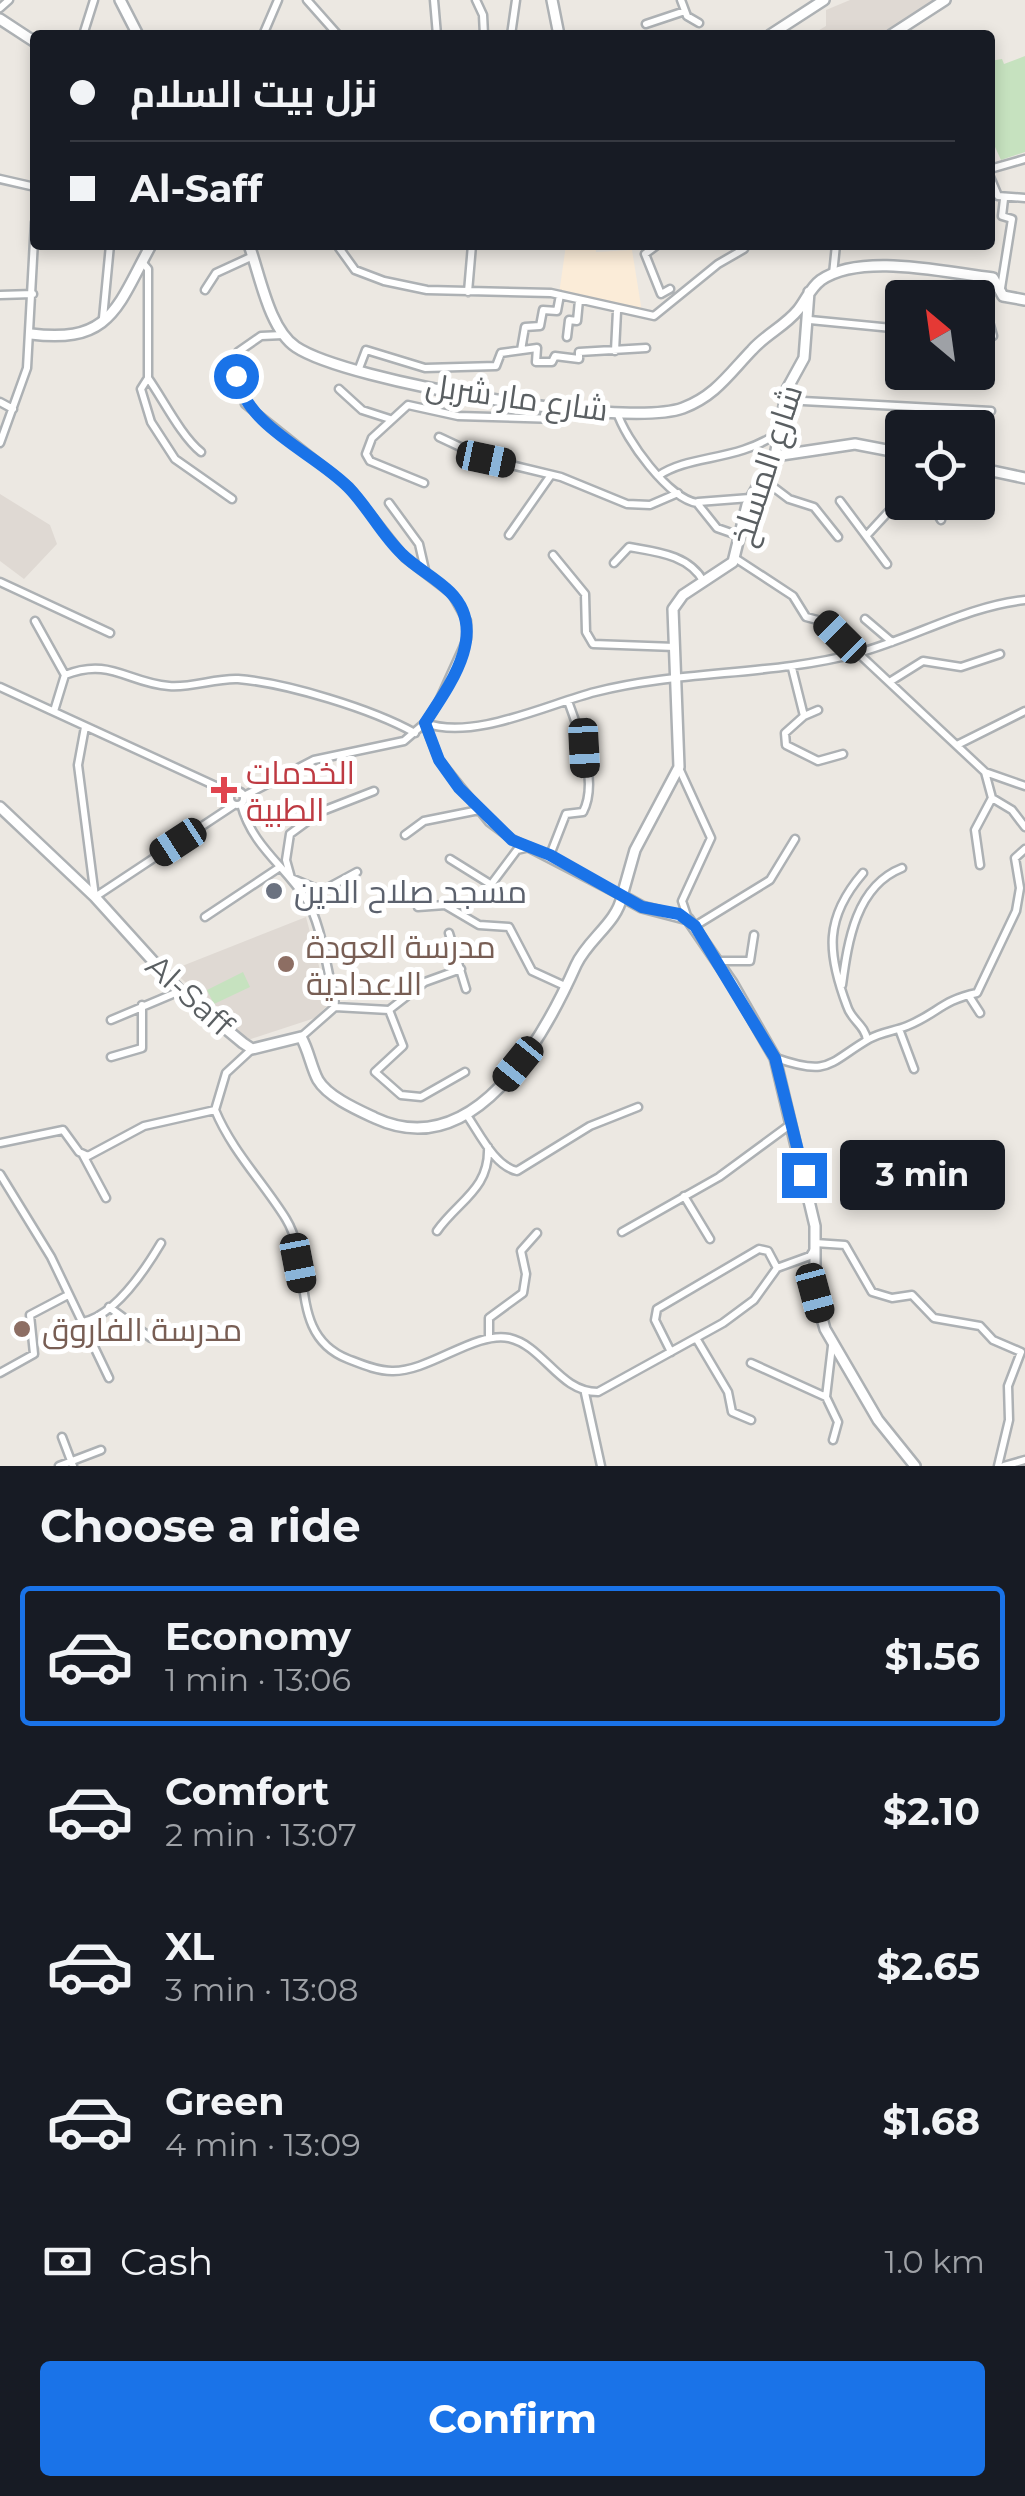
<!DOCTYPE html>
<html lang="en">
<head>
<meta charset="utf-8">
<style>
  body { margin:0; font-family:Montserrat,Cairo,sans-serif; background:#242831; color:#f1f3f6; height:100vh; display:flex; flex-direction:column; font-size:38px; white-space:nowrap }
  * { box-sizing:border-box; margin:0 }
  p { font-size:32px; color:#9ea1a6 }
  .icon { flex:none; width:55px; height:55px; fill:none; stroke:currentColor; stroke-width:2; stroke-linecap:round; stroke-linejoin:round }
  .map { position:relative; height:1466px; overflow:hidden }
  .side { display:flex; flex-direction:column; background:#171b24; flex:1 }
  .side>* { flex:none }
  .banner { position:absolute; left:30px; top:30px; width:965px; height:220px; border-radius:10px; box-shadow:0 5px 15px #0003; display:grid; align-content:center; height:220px; padding:0 40px; background:#171b24 }
  .needle { width:65px; rotate:331deg }
  .controls { position:absolute; left:885px; top:280px; display:grid; gap:20px }
  .controls a { display:grid; place-items:center; width:110px; height:110px; border-radius:10px; background:#171b24; box-shadow:0 5px 15px #0003; font-size:50px }
  .end { position:absolute; width:45px; height:45px; margin:-22px; border:12px solid #1a73e8; background:#fff; box-shadow:0 0 0 5px #fff }
  .from { border-radius:50% }
  .bubble { position:absolute; height:70px; border-radius:10px; background:#171b24; box-shadow:0 5px 15px #0003; font-size:32px; font-weight:700; line-height:70px; text-align:center }
  .car { position:absolute; width:30px; height:60px; margin:-30px -15px; border-radius:12px; box-shadow:0 0 8px 2px #0007; background:linear-gradient(#222 24%,#8ab4d8 0 40%,#222 0 76%,#8ab4d8 0 86%,#222 0) }
  .banner b { display:flex; align-items:center; gap:35px; height:95px; font-size:38px }
  .banner b+b { border-top:2px solid #363941 }
  .banner i { width:25px; height:25px; background:#f1f3f6 }
  ul { padding:0; list-style:none }
  li { display:flex; align-items:center; gap:30px; height:140px; margin:0 20px 15px; padding:0 20px; border:5px solid transparent; border-radius:10px }
  li div { flex:1 }
  li b { display:block; font-size:38px }
  li em { font-style:normal; font-weight:700 }
  li.on { border-color:#1a73e8 }
  li>.icon { width:90px; height:90px; stroke-width:1.5 }
  h2 { padding:0 40px; font-size:45px; line-height:120px }
  .pay { display:flex; align-items:center; gap:25px; height:110px; padding:0 40px; font-size:38px }
  .pay p { margin-inline-start:auto }
  .action { display:flex; gap:20px; margin-top:auto; padding:20px 40px }
  .action a { flex:1; height:115px; border-radius:10px; background:#1a73e8; color:#fff; font-size:40px; font-weight:700; line-height:115px; text-align:center }
  .map>svg:first-child { display:block }
</style>
</head>
<body>
<div class="map">
<svg width="1025" height="1466" viewBox="0 0 1025 1466">
  <rect width="100%" height="100%" fill="#ece8e2"/>
  <path fill="#fbecd8" d="M566,245H595L596,252L632,250L642,312L559,294Z"/>
  <path fill="#dfd9d3" d="M850,0H933L885,35H811L826,26V10Z
    M0,494L50,525L57,544L24,579L0,561Z
    M306,917L329,1004L315,1018L248,1040L172,970Z"/>
  <path fill="#c6e2bf" d="M1025,56V152L1001,160L990,136V61L1002,59L1004,64Z
    M243,972L250,987L214,1004L207,990Z"/>
  <g fill="none" stroke-linecap="round" stroke-linejoin="round">
    <defs>
      <path id="minor" d="M307,0L338,35
        M434,0L437,35
        M476,0L483,15L484,35
        M681,0L687,16L699,23
        M0,8L9,0
        M646,24L685,11
        M83,35L94,0
        M263,35L278,0
        M511,35L516,0
        M990,169L1025,159
        M990,177L998,196L1025,198
        M0,179L35,187
        M337,245L355,270L384,281L427,290L551,293L654,316L718,264L744,249L742,245
        M657,245L645,254L661,294L670,289
        M142,262L148,269V378L141,389L151,422L175,459L232,499
        M833,274L836,245
        M1001,288L1012,219L1002,216L1004,199
        M205,290L216,273L253,256
        M468,292L472,245
        M0,295L33,294
        M103,318L110,245
        M810,320L902,329
        M567,337L569,320L577,321L579,300
        M978,339L993,336L990,325H984
        M521,350L525,327L540,326L543,310L557,311L560,295
        M615,351L617,311
        M358,371L366,350L425,368L496,366L501,353L537,348L536,362H552L555,356L579,359V352L646,348
        M148,378C163,399 181,436 201,452
        M339,389L362,410L390,419
        M784,400L991,411
        M0,402L13,409
        M617,412C625,439 669,499 697,503L717,528L737,535
        M439,437L486,459L561,477L627,504L650,505L678,493
        M0,443L27,368L35,222
        M658,476C690,454 736,462 778,433
        M764,480L789,499L814,507L838,537
        M424,483L370,461L366,454L372,438L408,405L458,416L558,419L578,413
        M840,501L887,564
        M698,502L750,498
        M389,503L419,544L425,570
        M941,520L935,510L945,502
        M868,534L902,497
        M509,535L551,475
        M553,555L585,594L586,632L593,644L675,647
        M735,558L793,596L806,617L825,622L985,772L992,798L975,830L980,865
        M614,563L629,547C658,552 689,555 704,582
        M0,582L110,633
        M865,619L892,642
        M35,621L65,675L54,711
        M792,668L804,716L785,733L786,745L818,761L843,754
        M65,675C110,657 128,683 169,686C192,688 215,678 238,679C287,683 372,709 415,733
        M891,681L923,661L961,667L1000,654
        M0,687L231,793
        M804,716L818,710
        M425,723C473,741 548,704 595,692C681,670 772,676 858,653C914,638 967,606 1025,600
        M425,724L439,760L489,822L512,839L622,896
        M85,727L78,765L95,897L234,805
        M959,744L1025,711
        M679,768L711,838L682,901L688,919
        M985,772L1025,786
        M230 798a7 7 0 1 1 14 0a7 7 0 1 1-14 0Z
        M244,796L314,760L404,741L425,723L438,703L467,639V621L452,594L405,558L349,487L245,404L237,376L238,352L261,336L283,335
        M992,798L1012,810L1025,827
        M241,804C252,846 284,865 306,899C322,925 326,967 334,996L335,1007L301,1037
        M405,835L424,821L479,810
        M550,855L566,814L583,812C599,781 579,732 568,701
        M450,859L503,892
        M357,872L322,891L291,878L286,860L290,834L320,812L374,791
        M863,873C824,918 827,953 847,1006C851,1020 865,1025 867,1040
        M493,882L517,850L530,847
        M418,907L445,905L479,925L509,927L532,971L567,987
        M205,917L280,867
        M695,926L770,880L795,839
        M449,933L466,989
        M720,961H750L754,935
        M842,985C848,941 856,886 902,868
        M969,996L980,1013
        M335,1007L389,1010L425,982L461,969
        M389,1010L403,1046L375,1072L401,1095L421,1097L465,1072
        M111,1020L180,991
        M899,1029L914,1069
        M111,1057L142,1048V1005
        M776,1058C830,1077 828,1063 869,1039C881,1032 895,1031 907,1026C937,1014 942,1000 977,993L1016,911L1020,888L1015,858L1025,849
        M215,1110C232,1151 263,1182 286,1219C314,1265 287,1335 348,1359C361,1364 377,1371 392,1371C429,1372 475,1331 509,1338C544,1346 559,1392 598,1392L723,1323L754,1300L777,1268L810,1256L815,1248
        M466,1114C479,1132 494,1166 517,1171L590,1126L638,1107
        M0,1143L63,1130L79,1152L88,1156L144,1126L215,1110L226,1073L252,1049
        M83,1155L106,1198
        M0,1174L51,1257L109,1378
        M684,1196L710,1239
        M437,1231C458,1201 490,1189 488,1147
        M622,1232L719,1177L791,1124
        M815,1243L845,1245L872,1292L892,1298L912,1295L934,1318L980,1326L993,1340L1021,1352L1008,1386L1009,1420L998,1466
        M109,1307L151,1338
        M83,1322C115,1315 145,1270 161,1243
        M489,1338V1318L523,1293L526,1274L521,1251L537,1233
        M696,1338L728,1392L732,1412L751,1420
        M832,1346L826,1397L838,1422L833,1440
        M671,1352L655,1320L657,1309L759,1249L768,1251L777,1268
        M751,1363L826,1397
        M0,1373L34,1354L30,1315L68,1295
        M585,1393L601,1466
        M62,1437L73,1466
        M59,1466L101,1450
        M1004,1466L1025,1460"/>
      <path id="tertiary" d="M120,0L138,35
        M552,0L559,35
        M0,19L35,42
        M770,35L824,0
        M891,35L945,0
        M249,245C260,275 269,329 296,347C348,382 626,429 683,408C715,396 729,374 752,350C765,335 785,326 798,310C806,300 810,288 821,280C862,252 947,273 993,278L1003,296L1025,300
        M31,334C111,344 117,307 151,245
        M775,456L855,444L902,453
        M978,468L1025,478
        M0,807L95,897L180,991L243,1043L252,1049L301,1037C309,1051 311,1067 318,1080C328,1097 358,1110 375,1118C474,1164 543,1039 576,965C588,939 617,923 622,896L642,907L688,919L732,983L775,1058L815,1226V1293L825,1329L878,1420L915,1466
        M622,896L635,850L679,767L673,609L683,595L733,562L747,505L775,456L787,389L804,358L809,292"/>
    </defs>
    <use href="#minor" stroke="#adb1b4" stroke-width="11"/>
    <use href="#tertiary" stroke="#adb1b4" stroke-width="14"/>
    <use href="#minor" stroke="#fff" stroke-width="6"/>
    <use href="#tertiary" stroke="#fff" stroke-width="9"/>
  </g>
  <g fill="none" stroke-linecap="round" stroke-linejoin="round">
    <path stroke="#1a73e8" stroke-width="12" d="M236,376C248,428 313,452 348,487C368,507 381,534 402,554C416,568 435,577 450,592C490,632 449,686 425,723L439,760L459,788L512,840L550,855L642,907L679,914L695,926L775,1058L804,1175"/>
  </g>
  <path fill="#e0444e" stroke="#fff" stroke-width="4" d="M219 775h10v10h10v10h-10v10h-10v-10h-10v-10h10z"/>
  <circle fill="#6b7280" stroke="#fff" stroke-width="4" cx="274" cy="891" r="10"/>
  <g fill="#8d6e63" stroke="#fff" stroke-width="4">
    <circle cx="286" cy="964" r="10"/>
    <circle cx="22" cy="1329" r="10"/>
  </g>
  <g text-anchor="middle" dominant-baseline="central" stroke-width="10" stroke-linejoin="round" paint-order="stroke">
    <g font-size="32" fill="#5a5f62" stroke="#fff">
      <text transform="translate(517 397) rotate(8)">شارع مار شربل</text>
      <text transform="translate(766 465) rotate(-72)">شارع المسلخ</text>
      <text transform="translate(190 995) rotate(42)">Al-Saff</text>
    </g>
    <g font-size="32" fill="#be3a42" stroke="#fff" text-anchor="start">
      <text x="246" y="772">الخدمات<tspan x="246" dy="37">الطبية</tspan></text>
    </g>
    <g font-size="32" fill="#5b616d" stroke="#fff" text-anchor="start">
      <text x="294" y="891">مسجد صلاح الدين</text>
    </g>
    <g font-size="32" fill="#785e54" stroke="#fff" text-anchor="start">
      <text x="306" y="946">مدرسة العودة<tspan x="306" dy="37">الاعدادية</tspan></text>
      <text x="42" y="1329">مدرسة الفاروق</text>
    </g>
  </g>
</svg>
<div class="controls">
<a><svg class="needle" viewBox="-14 -14 28 28"><path d="M0-13l5 13h-10z" fill="#e53935"/><path d="M0 13l5-13h-10z" fill="#9ea1a6"/></svg></a>
<a><svg class="icon" aria-label="locate" viewBox="0 0 24 24"><circle cx="12" cy="12" r="6"/><path d="M12 2v4M12 18v4M2 12h4M18 12h4"/></svg></a>
</div>
<i class="end from" style="left:236px;top:376px"></i>
<i class="end" style="left:804px;top:1175px"></i>
<div class="bubble" style="left:840px;top:1140px;width:165px">3 min</div>
<i class="car" style="left:486px;top:459px;rotate:102deg"></i>
<i class="car" style="left:840px;top:637px;rotate:315deg"></i>
<i class="car" style="left:584px;top:748px;rotate:177deg"></i>
<i class="car" style="left:178px;top:842px;rotate:237deg"></i>
<i class="car" style="left:518px;top:1064px;rotate:219deg"></i>
<i class="car" style="left:298px;top:1263px;rotate:169deg"></i>
<i class="car" style="left:815px;top:1293px;rotate:165deg"></i>
<div class="banner">
<b><i class="from"></i>نزل بيت السلام</b>
<b><i></i>Al-Saff</b>
</div>
</div>
<section class="side">
<h2>Choose a ride</h2>
<ul>
<li class="on"><svg class="icon" aria-label="car" viewBox="0 0 24 24"><path d="M5 17H2v-5l4-1 3-4h7l3 4 3 1v5h-3M9 17h6M6 11h13"/><circle cx="7" cy="17" r="2"/><circle cx="17" cy="17" r="2"/></svg><div><b>Economy</b><p>1 min · 13:06</p></div><em>$1.56</em></li>
<li><svg class="icon" aria-label="car" viewBox="0 0 24 24"><path d="M5 17H2v-5l4-1 3-4h7l3 4 3 1v5h-3M9 17h6M6 11h13"/><circle cx="7" cy="17" r="2"/><circle cx="17" cy="17" r="2"/></svg><div><b>Comfort</b><p>2 min · 13:07</p></div><em>$2.10</em></li>
<li><svg class="icon" aria-label="car" viewBox="0 0 24 24"><path d="M5 17H2v-5l4-1 3-4h7l3 4 3 1v5h-3M9 17h6M6 11h13"/><circle cx="7" cy="17" r="2"/><circle cx="17" cy="17" r="2"/></svg><div><b>XL</b><p>3 min · 13:08</p></div><em>$2.65</em></li>
<li><svg class="icon" aria-label="car" viewBox="0 0 24 24"><path d="M5 17H2v-5l4-1 3-4h7l3 4 3 1v5h-3M9 17h6M6 11h13"/><circle cx="7" cy="17" r="2"/><circle cx="17" cy="17" r="2"/></svg><div><b>Green</b><p>4 min · 13:09</p></div><em>$1.68</em></li>
</ul>
<div class="pay"><svg class="icon" aria-label="cash" viewBox="0 0 24 24"><path d="M3 7h18v10H3z"/><circle cx="12" cy="12" r="2"/></svg>Cash<p>1.0 km</p></div>
<div class="action"><a>Confirm</a></div>
</section>
</body>
</html>
